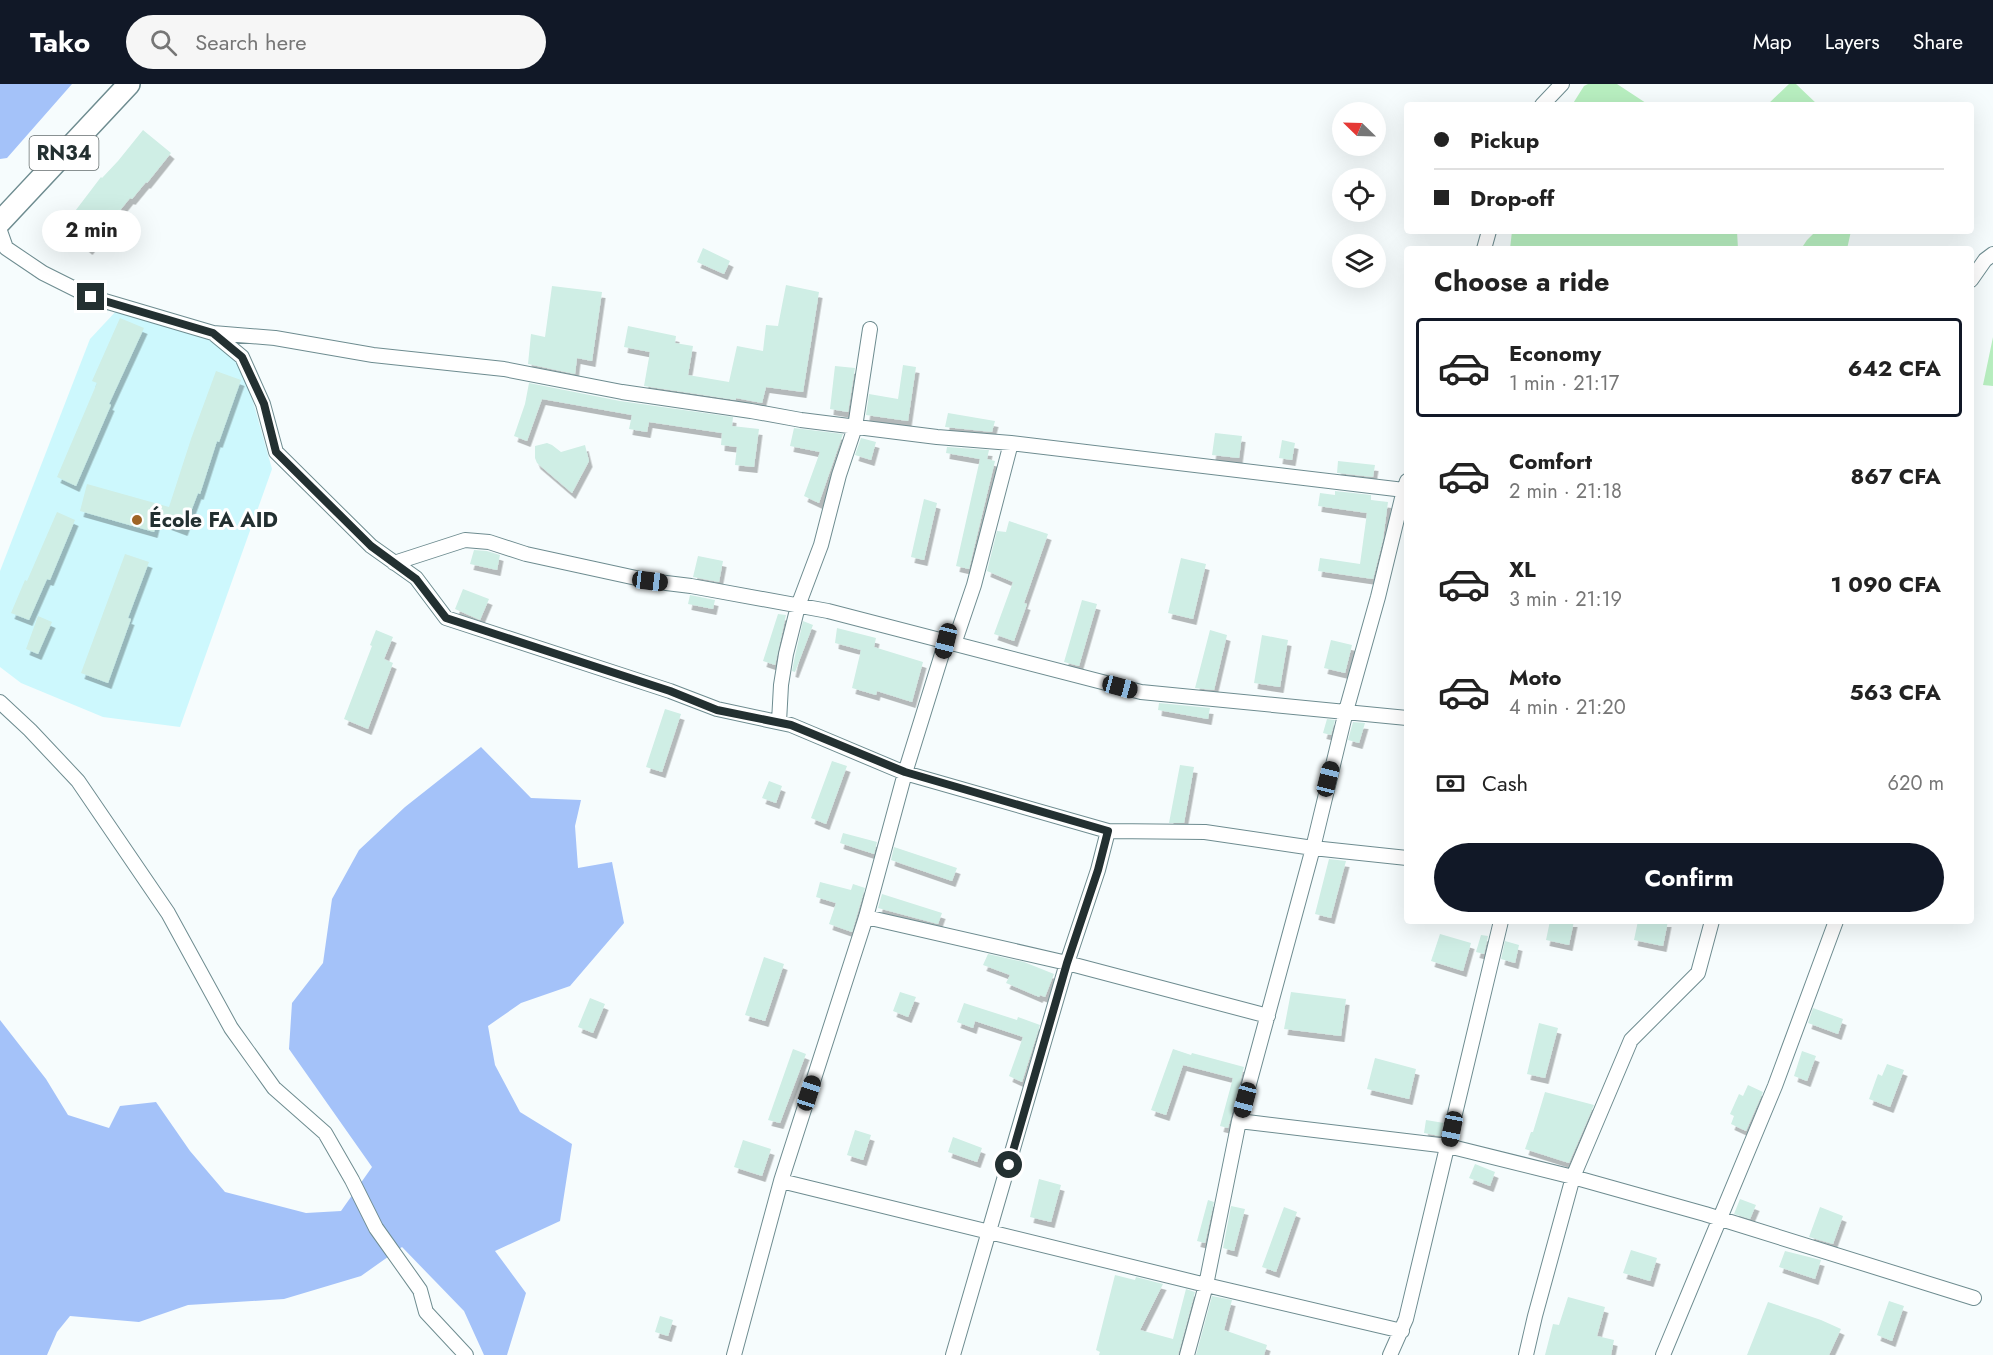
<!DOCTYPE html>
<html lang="en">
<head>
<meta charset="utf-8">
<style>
  body { margin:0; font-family:Jost,sans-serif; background:#f6f6f6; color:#222; height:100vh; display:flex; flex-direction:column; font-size:22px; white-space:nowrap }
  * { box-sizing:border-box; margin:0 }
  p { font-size:20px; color:#767676 }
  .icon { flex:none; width:33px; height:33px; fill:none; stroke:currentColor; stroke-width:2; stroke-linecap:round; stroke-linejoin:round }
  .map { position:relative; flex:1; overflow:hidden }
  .sheet { position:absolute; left:1404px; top:162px; width:570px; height:678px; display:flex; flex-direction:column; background:#fff; border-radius:6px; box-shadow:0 6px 24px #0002 }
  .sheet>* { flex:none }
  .top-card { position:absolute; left:1404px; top:18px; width:570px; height:132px; border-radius:6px; box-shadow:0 6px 24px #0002; display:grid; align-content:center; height:132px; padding:0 30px; background:#fff }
  .needle { width:39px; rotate:293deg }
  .fabs { position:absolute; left:1332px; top:18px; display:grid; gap:12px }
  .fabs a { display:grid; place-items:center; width:54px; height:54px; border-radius:50%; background:#fff; box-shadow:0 6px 24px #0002; font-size:30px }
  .end { position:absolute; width:27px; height:27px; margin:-14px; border:8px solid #233031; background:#fff; box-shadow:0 0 0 3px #fff }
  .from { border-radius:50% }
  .bubble { position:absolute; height:42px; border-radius:21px; background:#fff; box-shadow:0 6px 24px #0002; font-size:20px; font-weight:700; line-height:42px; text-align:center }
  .car { position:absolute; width:18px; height:36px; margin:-18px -9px; border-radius:8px; box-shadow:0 0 4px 2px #0007; background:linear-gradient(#222 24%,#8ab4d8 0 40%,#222 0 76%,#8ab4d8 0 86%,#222 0) }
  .top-card b { display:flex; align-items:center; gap:21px; height:57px; font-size:22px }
  .top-card b+b { border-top:2px solid #e0e0e0 }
  .top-card i { width:15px; height:15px; background:#222 }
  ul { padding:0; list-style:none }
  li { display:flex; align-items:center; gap:18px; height:99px; margin:0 12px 9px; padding:0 18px; border:3px solid transparent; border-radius:6px }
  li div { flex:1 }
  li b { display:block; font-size:22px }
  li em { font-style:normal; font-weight:700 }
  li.current { border-color:#111827 }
  li>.icon { width:54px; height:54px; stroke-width:1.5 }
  h2 { padding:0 30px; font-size:27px; line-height:72px }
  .pay { display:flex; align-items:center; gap:15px; height:66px; padding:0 30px; font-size:22px }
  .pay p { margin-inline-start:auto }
  .cta { display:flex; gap:12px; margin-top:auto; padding:12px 30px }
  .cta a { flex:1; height:69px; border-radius:36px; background:#111827; color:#fff; font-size:24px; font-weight:700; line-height:69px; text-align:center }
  header { display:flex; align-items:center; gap:36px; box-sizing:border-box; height:84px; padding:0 30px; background:#111827; color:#fff }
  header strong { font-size:28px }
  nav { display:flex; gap:33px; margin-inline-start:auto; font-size:21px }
  .search { width:420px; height:54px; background:#f6f6f6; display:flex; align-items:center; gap:15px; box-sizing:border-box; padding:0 21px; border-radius:33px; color:#767676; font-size:22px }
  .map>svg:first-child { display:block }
</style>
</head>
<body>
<header>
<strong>Tako</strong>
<div class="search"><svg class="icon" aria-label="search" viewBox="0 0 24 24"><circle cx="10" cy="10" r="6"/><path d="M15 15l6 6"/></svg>Search here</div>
<nav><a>Map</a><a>Layers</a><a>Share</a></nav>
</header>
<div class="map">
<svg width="1993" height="1271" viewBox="0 0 1993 1271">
  <defs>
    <filter id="shadow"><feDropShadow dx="3.5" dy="6" stdDeviation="0" flood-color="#0004"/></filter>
  </defs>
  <rect width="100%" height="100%" fill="#f6fcfd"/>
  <path fill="#cdf8fd" d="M118,225L209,255L238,276L249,303L272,385L180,643L103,633L21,599L0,583V487L90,255Z"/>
  <path fill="#b8efc0" d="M1588,0H1617L1649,21H1572L1584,2Z
    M1789,0H1796L1818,21H1767Z
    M1512,147H1737L1738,165H1510Z
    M1816,147H1851L1847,165H1801L1807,156Z
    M1993,253V302L1983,301Z"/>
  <path fill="#a4c2f9" d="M0,0H72L7,74L0,75Z
    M481,663L531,714L581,716L575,742L578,784L612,778L624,839L570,902L521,919L488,942L495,981L520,1028L572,1060L560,1137L495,1167L526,1209L507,1271H484L464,1227L402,1163L361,1192L284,1215L188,1221L139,1238L70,1232L57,1248L47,1271H0V936L46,995L68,1031L109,1044L120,1022L156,1018L190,1067L225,1108L306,1129L341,1127L372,1083L289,965L292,919L323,879L332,815L359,766L405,723Z"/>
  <path fill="#cfeee5" filter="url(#shadow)" d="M143,46L171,69L147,99L146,98L132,115L130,114L89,165L63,143L101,93L102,94L118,77Z
    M703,164L730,177L724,190L697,178Z
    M786,201L819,208L803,308L766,303L762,319L736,314V316L644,302L650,268L624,263L628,242L676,252L675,259L693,262L688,291L729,298L737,262L763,267L766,241L778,242Z
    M552,202L602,208L592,277L577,274L575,290L528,280L531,250L545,253Z
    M120,234L144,244L109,320L111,321L76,402L57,393L97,299L92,297Z
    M903,281L916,283L908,337L866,331L869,310L898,315Z
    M835,282L855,284L848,328L830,325Z
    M216,287L241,296L219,358L217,357L200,410L198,409L184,446L157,436L154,448L80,427L87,400L169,423L191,355Z
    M529,299L620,317L733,333L732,342L759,345L754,383L735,381L737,363L721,361L722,349L649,338L647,348L629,345L632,331L542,315L527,357L514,352L525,320Z
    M948,329L995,337L992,348L945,343Z
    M794,344L843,350L819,419L804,412L820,368L790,362Z
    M1215,349L1242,352L1239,374L1212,371Z
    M861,354L876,358L871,376L855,371Z
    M1282,356L1295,359L1292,376L1279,374Z
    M547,359L552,361L561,368L585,361L589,377L572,409L537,379L535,374V362Z
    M947,363L989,366L987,375L995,377L969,485L956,482L980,375L946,369Z
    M1338,377L1375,381L1373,393L1337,389Z
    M1335,407L1371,411V416L1388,418L1383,455L1373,495L1318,487L1320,474L1360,480L1367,429L1318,422L1320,409L1335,411Z
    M924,415L937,419L924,476L911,473Z
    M57,428L75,436L50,496L47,495L29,536L11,529L25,496L27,497Z
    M1009,437L1048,450L1024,519L1027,520L1014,557L994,550L1013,498L987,487L997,447L1006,448Z
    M474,466L487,467L500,471L497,486L470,480Z
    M125,470L149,478L128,534L131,535L108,599L81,589Z
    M698,472L723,477L719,498L693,493Z
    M1181,474L1206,480L1193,535L1168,529Z
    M463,505L489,515L480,536L455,525Z
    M690,511L715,516L713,525L688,520Z
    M1082,516L1097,520L1079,582L1064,578Z
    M778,530L786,531L775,581L763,577Z
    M38,532L52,538L38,570L26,565Z
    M803,537L813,541L795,588L792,587L795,572Z
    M837,544L876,554L874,563L923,578L912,618L877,607L876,611L852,604L861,566L835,559Z
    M376,546L393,553L384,575L393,579L368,645L344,635L372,562L370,561Z
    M1210,546L1227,551L1214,606L1195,604Z
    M1262,551L1288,556L1280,603L1254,599Z
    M1331,556L1352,561L1345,589L1324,584Z
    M1159,619L1210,624L1208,635L1158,626Z
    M665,625L681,630L662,688L646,683Z
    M1327,635L1335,636L1331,651L1323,649Z
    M1353,638L1365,639L1359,659L1348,656Z
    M832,677L847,682L826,740L811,734Z
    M1180,681L1194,683L1184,739H1169Z
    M769,697L782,702L776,719L762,714Z
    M843,749L877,758L874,770L840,759Z
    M894,763L957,784L952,797L891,776Z
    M1329,775L1346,777L1331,834L1315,830Z
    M820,798L851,806L853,800L865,804L852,848L829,840L836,819L816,813Z
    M882,810L942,829L938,840L878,824Z
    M1550,837H1574L1569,861L1546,856Z
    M1638,837H1668L1663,862L1634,856Z
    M1440,850L1471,859L1463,887L1431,877Z
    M1481,851L1488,852L1484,870L1476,868Z
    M1505,857L1519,861L1515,879L1501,875Z
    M988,870L1024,878L1054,890L1045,913L1040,911L1039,913L1006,899L1010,891L983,881Z
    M764,873L784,880L765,937L745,931Z
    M900,908L916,913L908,933L893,927Z
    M1291,908L1346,915L1341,952L1284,945Z
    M590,914L605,920L593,949L578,943Z
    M964,919L1017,936L1018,933L1040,941L1022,998L1009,992L1023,953L975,937L973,944L957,938Z
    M1813,924L1843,935L1838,950L1808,939Z
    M1539,939L1558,944L1545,994L1527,990Z
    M793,965L806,970L780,1039L768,1036Z
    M1173,965L1191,971L1192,969L1244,983L1228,1044L1220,1042L1233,994L1183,981L1166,1031L1151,1026Z
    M1802,967L1816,972L1807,997L1794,992Z
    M1375,974L1416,985L1409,1015L1367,1005Z
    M1887,980L1904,986L1890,1023L1869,1015L1878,990L1882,992Z
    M1748,1001L1763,1008L1746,1047L1731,1040L1734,1032L1730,1030L1739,1010L1743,1012Z
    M1545,1008L1594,1021L1569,1079L1525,1065L1531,1048H1533Z
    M1426,1036L1444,1039L1440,1052L1424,1049Z
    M855,1046L871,1051L863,1076L847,1071Z
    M953,1053L982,1064L977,1078L948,1068Z
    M743,1056L771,1065L762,1092L734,1083Z
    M1475,1080L1495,1088L1490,1102L1469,1094Z
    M1039,1095L1061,1101L1051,1138L1030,1133Z
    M1740,1115L1756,1121L1750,1135L1734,1130Z
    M1208,1116L1214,1118L1205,1159L1197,1157Z
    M1231,1122L1245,1125L1234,1167L1223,1164Z
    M1284,1123L1297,1128L1276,1188L1262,1183Z
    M1820,1123L1843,1132L1833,1160L1809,1153Z
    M1631,1166L1657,1174L1650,1197L1623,1189Z
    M1785,1167L1821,1176L1815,1195L1779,1183Z
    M1115,1191L1135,1196L1136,1193L1163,1200L1140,1246L1173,1255L1186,1205L1195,1208L1178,1271H1099L1100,1268L1096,1266Z
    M1212,1212L1232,1216L1224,1246L1267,1261L1264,1271H1196Z
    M1568,1213L1605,1223L1597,1252L1614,1256L1611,1271H1545L1553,1240L1559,1241Z
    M1889,1217L1904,1222L1892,1257L1877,1251Z
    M1768,1218L1821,1236L1841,1245L1829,1271H1747Z
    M660,1232L673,1236L668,1252L655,1248Z"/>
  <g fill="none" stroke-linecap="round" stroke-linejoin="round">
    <defs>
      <path id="street" d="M1542,21L1562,0
        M0,147L6,164L43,189L91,213L213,249L275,254L373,271L504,285L622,308L751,327L801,336L937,353L1011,359L1404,406L1407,397
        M1484,165L1489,147
        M1971,196L1985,176L1993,170
        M213,249L242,273L263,320L276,368L371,462L416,494L446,534L670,607L717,625L791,641L905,689L1108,747L1205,748L1313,764L1407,774
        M394,479L465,456L489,458L526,470L650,497L691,502L828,527L1141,608L1407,634
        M954,560L974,501L1011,359
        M0,618L30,646L78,697L168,829L231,944L274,1004L325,1049L352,1096L376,1144L420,1206L426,1228L466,1271
        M779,638L781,601L786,570L798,522L821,461L839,391L855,343L870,245
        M866,833L1067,879L1268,932
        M1239,1037L1448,1062L1573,1093L1705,1130L1974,1214
        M781,1097L1206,1201L1402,1247
        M734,1271L781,1097L866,833L905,689L946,557
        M953,1271L1067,879L1098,786L1108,747
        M1187,1271L1206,1201L1239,1037L1313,764L1346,627L1378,513L1404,406L1407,407
        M1390,1271L1406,1235L1501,837
        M1526,1271L1535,1232L1573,1093L1631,956L1698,889L1712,837
        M1663,1271L1775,1002L1836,837"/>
      <path id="primary" d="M0,138L129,0"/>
    </defs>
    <use href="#street" stroke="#6e8c90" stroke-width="16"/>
    <use href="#primary" stroke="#6e8c90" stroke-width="24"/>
    <use href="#street" stroke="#fff" stroke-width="14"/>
    <use href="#primary" stroke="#fff" stroke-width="21"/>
  </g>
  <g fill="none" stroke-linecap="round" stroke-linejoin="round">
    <path stroke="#233031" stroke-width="8" d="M91,213L213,249L242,273L264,320L276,368L371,462L416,495L446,534L670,607L717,626L791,641L905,688L1108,747L1098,786L1067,879L1009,1081"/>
  </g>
  <circle fill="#9f6425" stroke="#fff" stroke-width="2" cx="137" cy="436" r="6"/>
  <g text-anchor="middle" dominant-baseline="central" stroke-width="6" stroke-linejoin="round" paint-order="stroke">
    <rect fill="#fff" stroke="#656e6f" stroke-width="1.5" x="29.5" y="52" width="69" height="34" rx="4.5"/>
    <g font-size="20" font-weight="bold" fill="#233031">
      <text x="64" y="69">RN34</text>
    </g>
    <g font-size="21" font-weight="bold" fill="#233031" stroke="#fff" text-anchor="start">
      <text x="149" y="436">École FA AID</text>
    </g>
  </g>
</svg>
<div class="fabs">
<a><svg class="needle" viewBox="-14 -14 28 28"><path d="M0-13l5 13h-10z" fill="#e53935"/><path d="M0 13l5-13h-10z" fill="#767676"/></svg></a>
<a><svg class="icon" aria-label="locate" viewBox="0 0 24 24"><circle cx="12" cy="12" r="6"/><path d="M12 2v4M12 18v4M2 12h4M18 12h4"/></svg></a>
<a><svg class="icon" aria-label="layers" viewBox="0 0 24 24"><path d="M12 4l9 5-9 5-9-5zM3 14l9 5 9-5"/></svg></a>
</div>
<i class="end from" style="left:1009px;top:1081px"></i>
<i class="end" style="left:91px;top:213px"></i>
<div class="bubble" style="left:42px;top:126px;width:99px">2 min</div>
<i class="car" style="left:650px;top:497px;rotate:97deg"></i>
<i class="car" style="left:946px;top:557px;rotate:194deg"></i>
<i class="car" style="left:1120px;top:603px;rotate:105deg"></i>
<i class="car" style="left:1328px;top:695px;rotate:14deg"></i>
<i class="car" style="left:809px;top:1009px;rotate:18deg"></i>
<i class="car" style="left:1245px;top:1016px;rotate:195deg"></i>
<i class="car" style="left:1452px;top:1045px;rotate:191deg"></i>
<div class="top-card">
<b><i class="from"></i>Pickup</b>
<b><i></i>Drop-off</b>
</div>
<section class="sheet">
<h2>Choose a ride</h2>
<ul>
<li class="current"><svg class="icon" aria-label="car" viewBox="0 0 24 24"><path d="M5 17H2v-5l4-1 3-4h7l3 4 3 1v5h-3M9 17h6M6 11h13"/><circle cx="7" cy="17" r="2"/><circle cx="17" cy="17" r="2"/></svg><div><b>Economy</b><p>1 min · 21:17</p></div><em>642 CFA</em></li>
<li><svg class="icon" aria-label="car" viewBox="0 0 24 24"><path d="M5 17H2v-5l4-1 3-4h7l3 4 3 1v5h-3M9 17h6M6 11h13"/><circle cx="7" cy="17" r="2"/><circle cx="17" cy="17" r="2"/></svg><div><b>Comfort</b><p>2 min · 21:18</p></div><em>867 CFA</em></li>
<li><svg class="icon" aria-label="car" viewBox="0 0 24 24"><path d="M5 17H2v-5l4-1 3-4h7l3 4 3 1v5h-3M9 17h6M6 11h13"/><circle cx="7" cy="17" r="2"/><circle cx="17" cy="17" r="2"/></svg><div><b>XL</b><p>3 min · 21:19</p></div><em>1 090 CFA</em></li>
<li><svg class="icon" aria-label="car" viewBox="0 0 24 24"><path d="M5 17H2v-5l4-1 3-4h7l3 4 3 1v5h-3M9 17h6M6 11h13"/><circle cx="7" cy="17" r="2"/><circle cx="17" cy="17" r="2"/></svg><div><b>Moto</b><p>4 min · 21:20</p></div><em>563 CFA</em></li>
</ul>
<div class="pay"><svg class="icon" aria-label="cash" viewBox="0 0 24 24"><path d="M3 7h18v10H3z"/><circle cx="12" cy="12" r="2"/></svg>Cash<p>620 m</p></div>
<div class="cta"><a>Confirm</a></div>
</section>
</div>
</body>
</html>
